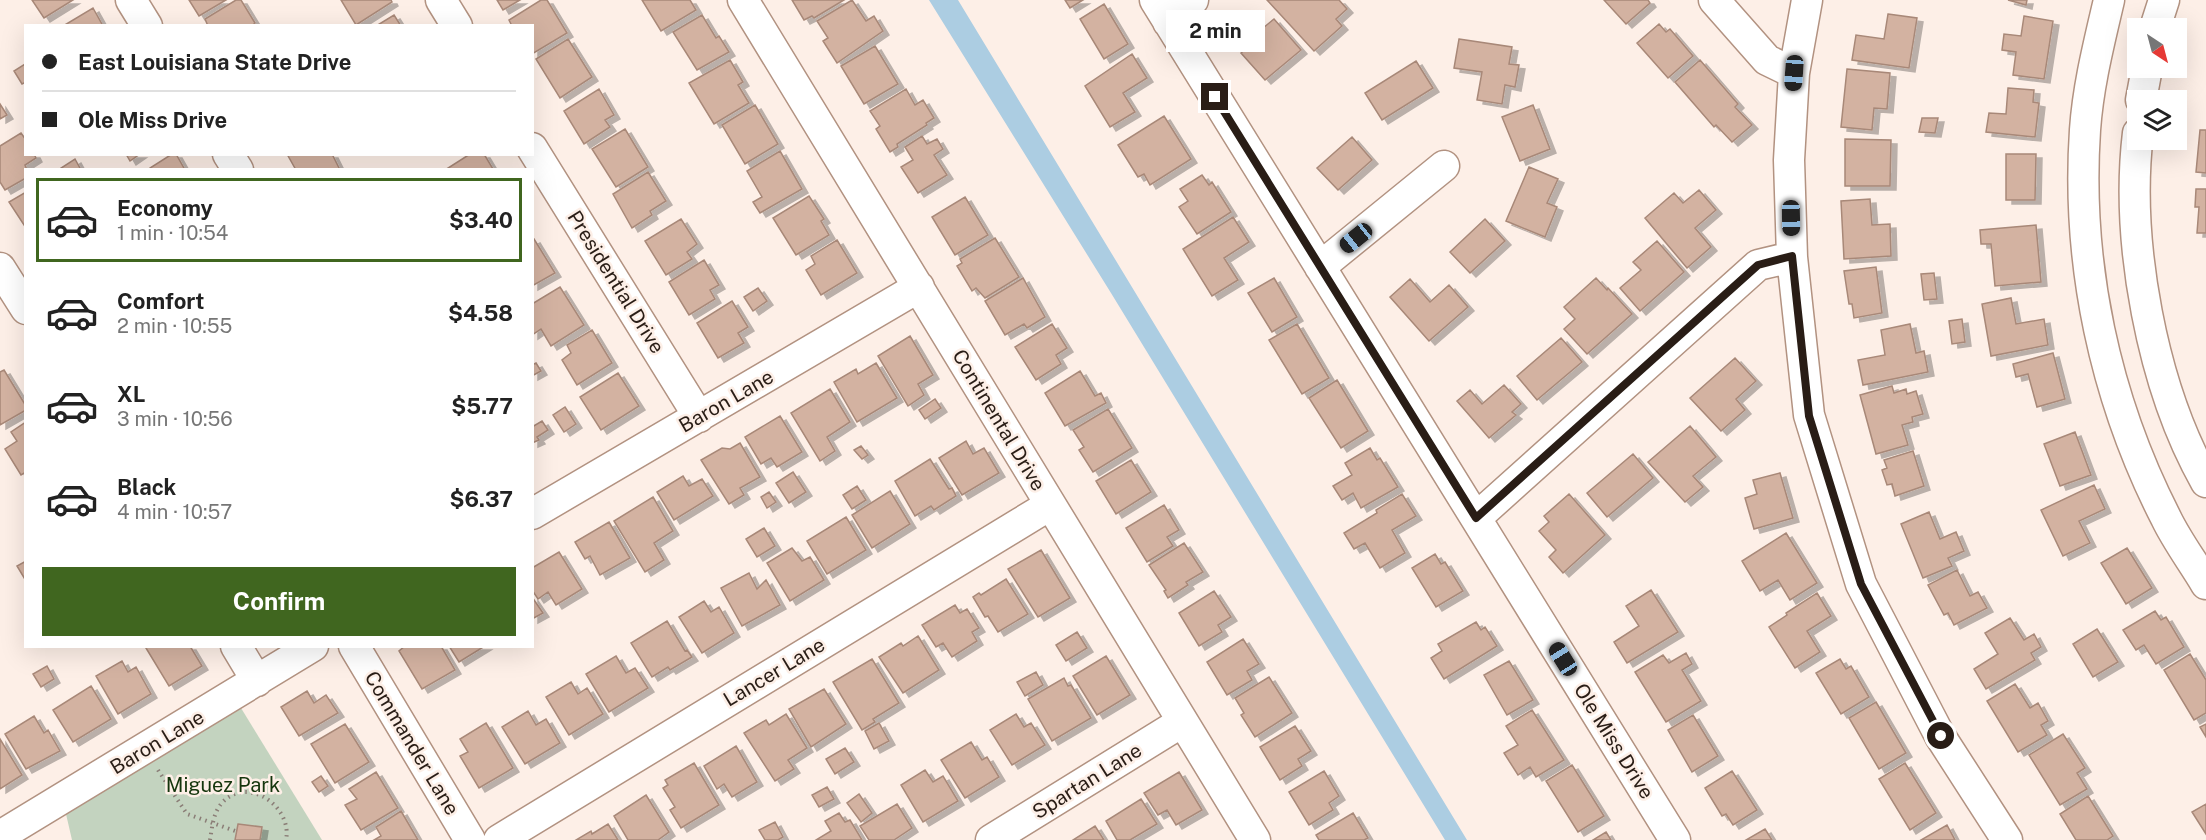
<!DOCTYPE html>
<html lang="en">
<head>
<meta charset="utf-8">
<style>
  body { margin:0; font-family:"Public Sans",sans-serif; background:#f2f2f2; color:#222; height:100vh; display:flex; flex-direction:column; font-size:22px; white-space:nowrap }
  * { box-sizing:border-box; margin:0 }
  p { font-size:20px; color:#767676 }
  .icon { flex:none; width:33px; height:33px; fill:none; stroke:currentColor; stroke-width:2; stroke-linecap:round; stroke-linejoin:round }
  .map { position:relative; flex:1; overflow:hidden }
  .panel { position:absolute; left:24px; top:168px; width:510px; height:480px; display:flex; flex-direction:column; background:#fff; border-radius:0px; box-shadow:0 6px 24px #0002 }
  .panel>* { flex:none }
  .top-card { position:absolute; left:24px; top:24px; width:510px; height:132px; border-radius:0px; box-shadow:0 6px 24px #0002; display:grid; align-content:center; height:132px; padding:0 18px; background:#fff }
  .needle { width:39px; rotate:144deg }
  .buttons { position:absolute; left:2127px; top:18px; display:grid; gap:12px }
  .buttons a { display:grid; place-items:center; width:60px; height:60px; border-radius:0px; background:#fff; box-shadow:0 6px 24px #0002; font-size:30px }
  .end { position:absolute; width:27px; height:27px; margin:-14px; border:8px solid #291d16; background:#fff; box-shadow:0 0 0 3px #fff }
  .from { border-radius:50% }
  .bubble { position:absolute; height:42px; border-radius:0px; background:#fff; box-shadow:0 6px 24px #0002; font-size:20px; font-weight:700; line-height:42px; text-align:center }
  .car { position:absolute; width:18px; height:36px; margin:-18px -9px; border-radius:8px; box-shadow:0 0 4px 2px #0007; background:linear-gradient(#222 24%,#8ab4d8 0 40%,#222 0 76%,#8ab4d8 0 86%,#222 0) }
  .top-card b { display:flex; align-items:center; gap:21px; height:57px; font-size:22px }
  .top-card b+b { border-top:2px solid #e0e0e0 }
  .top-card i { width:15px; height:15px; background:#222 }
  ul { padding:10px 0 0; list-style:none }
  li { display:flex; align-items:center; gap:18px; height:84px; margin:0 12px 9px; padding:0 6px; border:3px solid transparent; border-radius:0px }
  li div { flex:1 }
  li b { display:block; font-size:22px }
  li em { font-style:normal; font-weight:700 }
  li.on { border-color:#40661f }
  li>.icon { width:54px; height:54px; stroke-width:1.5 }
  .action { display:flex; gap:12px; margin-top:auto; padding:12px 18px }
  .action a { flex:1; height:69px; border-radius:0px; background:#40661f; color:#fff; font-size:24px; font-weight:700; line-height:69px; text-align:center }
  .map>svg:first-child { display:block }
</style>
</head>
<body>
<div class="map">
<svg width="2206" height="840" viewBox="0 0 2206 840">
  <defs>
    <filter id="shadow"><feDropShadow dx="6" dy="4" stdDeviation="0" flood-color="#0004"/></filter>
  </defs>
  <rect width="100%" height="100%" fill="#fdefe7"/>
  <path fill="#c3d3bf" d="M241,708L322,840H72L66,814Z"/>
  <path fill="#accde2" d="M929,0H958L1467,840H1445L1111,293Z"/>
  <path fill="#d3b2a1" stroke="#a88878" stroke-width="1.5" filter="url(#shadow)" d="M32,0H73L44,18Z
    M189,0H226L199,16Z
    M236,0H241L255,23L252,26H208L205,19Z
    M341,0H391L392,2L356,25Z
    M497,0H520L503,10Z
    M541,0H547L567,33L532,54V26H512L509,20Z
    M642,0H690L696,10L661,31Z
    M792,0H844L814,18L812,16L804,20Z
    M852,0L866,21L874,16L883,31L837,63L823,41L828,38L817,21Z
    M1065,0H1083L1070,8Z
    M1267,0H1339L1347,9L1336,19L1342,26L1314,51Z
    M1604,0H1648L1650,3L1626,24Z
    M2008,0H2027L2026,5Z
    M1104,4L1128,44L1104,59L1080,19Z
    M93,8L103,26H63Z
    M1888,14L1917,18L1909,68L1852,60L1856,35L1884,39Z
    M394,15L401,26H376Z
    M702,15L716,38L719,36L729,52L697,70L673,32Z
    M2024,16L2053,21L2044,79L2013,75L2016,52L2002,50L2004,34L2021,36Z
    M1274,19L1301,50L1265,80L1241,53L1249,46L1246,42Z
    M1659,24L1666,32L1670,29L1693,56L1668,78L1637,43Z
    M568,39L592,77L560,98L536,59Z
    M1459,39L1512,47L1509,64L1519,65L1515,87L1505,85L1502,104L1477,100L1482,72L1454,68Z
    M875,46L898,84L864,104L841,66Z
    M1132,54L1147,78L1123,93L1135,112L1110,127L1085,86Z
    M730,60L743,82L738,85L749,103L714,124L689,83Z
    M1700,60L1738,104L1735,107L1752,125L1732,142L1716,125L1714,127L1675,82Z
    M1416,61L1433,88L1382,120L1365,93Z
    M25,64L26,82L22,84L14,71Z
    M1847,69L1890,73L1887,109L1874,108L1872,130L1841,127Z
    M2008,88L2034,90L2033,102L2039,103L2035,137L1986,132L1989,113L2006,114Z
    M599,89L614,115L605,120L610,127L584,144L564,111Z
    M906,89L915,105L923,100L934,118L926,123L927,125L897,144L898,147L890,152L876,129L880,126L870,111Z
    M0,104L7,115L0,119Z
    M755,105L778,144L745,164L722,125Z
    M1533,105L1550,149L1520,161L1502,117Z
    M1164,116L1191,159L1150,185L1144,174L1138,177L1118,145Z
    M1922,118H1938L1935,133L1919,132Z
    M625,129L648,167L616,187L592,149Z
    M2200,130H2206V173L2196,172Z
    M21,133L26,140V154H34L36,158L25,165L27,170H26V178L5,190L0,182V146Z
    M922,136L927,144L937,139L943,149L934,155L947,175L918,193L901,167L913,160L905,147Z
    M1352,137L1372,160L1338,190L1317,168Z
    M1845,139L1891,140L1890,186H1845Z
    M780,151L802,189L760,213L753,202L762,197L747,171Z
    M126,154H140L130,161Z
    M172,154H176L185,170H151L150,168Z
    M287,154H332L340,170H296Z
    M470,154H484L493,169L445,170Z
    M2006,154H2036L2035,200H2006Z
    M75,159L81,170H58Z
    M1529,167L1558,179L1547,203L1557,207L1545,237L1506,221Z
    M648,172L666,201L650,211L652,215L632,228L613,194Z
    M1202,175L1209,185L1212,182L1231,212L1197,234L1179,207L1188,201L1180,189Z
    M2196,189H2206V233H2197L2199,207H2195Z
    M1699,190L1716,210L1695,228L1711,247L1687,268L1645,218L1674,193L1683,203Z
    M26,192V228L9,202Z
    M809,196L824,219L821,221L829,235L796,255L773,218Z
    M965,197L988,235L955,255L932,217Z
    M1870,199L1872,225L1890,224L1891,256L1844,259L1841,201Z
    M1233,217L1249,242L1224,258L1238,280L1212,296L1183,249Z
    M681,219L697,244L687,252L692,259L666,275L645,241Z
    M1485,219L1505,241L1470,273L1450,252Z
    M2036,225L2041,282L1995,286L1991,244H1981L1980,230Z
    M995,238L1019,277L985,298L976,288L972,291L957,266L962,263L960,259Z
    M534,239L555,273L532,286V240Z
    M837,240L857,273L821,295L806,270L815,264L811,256Z
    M1657,241L1684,272L1640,311L1620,288L1641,270L1633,262Z
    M704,260L719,285L710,290L715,299L689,315L669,282Z
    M1876,267L1882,313L1854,318L1852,304H1849L1844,271Z
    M1934,273L1937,299L1924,300L1921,274Z
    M1023,278L1045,317L1027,328L1024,324L1005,335L985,301Z
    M1274,278L1297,317L1272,332L1248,293Z
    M1596,278L1607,290L1608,288L1632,314L1587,354L1564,329L1575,319L1564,307Z
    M1410,279L1430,302L1449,285L1468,307L1429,341L1390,297Z
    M560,287L584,325L551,346L541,329L532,335V304Z
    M758,288L767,301L753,311L744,297Z
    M2011,298L2016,324L2044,319L2048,345L1991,356L1982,304Z
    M732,301L748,327L738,333L744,343L718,358L697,323Z
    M1962,319L1965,342L1952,344L1949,321Z
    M1052,324L1067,348L1056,355L1061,364L1036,380L1015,347Z
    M1297,324L1329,378L1302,394L1269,340Z
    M1910,324L1916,353L1924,351L1928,372L1863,385L1858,360L1885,355L1881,330Z
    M592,330L612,363L577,385L562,360L571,353L567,345Z
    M910,336L933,375L918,384L924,395L908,406L878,356Z
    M1561,338L1582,362L1537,400L1517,376Z
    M2053,353L2065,399L2037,407L2028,374L2016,377L2013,364Z
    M1735,358L1756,381L1736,399L1745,410L1721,431L1690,398Z
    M536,363L541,371L532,376V365Z
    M876,363L897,398L857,422L834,382L856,369L858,374Z
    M4,370L26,406V410L0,425V372Z
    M1080,371L1095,396L1101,393L1106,403L1065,426L1045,393Z
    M618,373L639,406L601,430L580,397Z
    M1337,380L1368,431L1341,448L1309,398Z
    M1504,385L1521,404L1512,412L1516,415L1489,438L1457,401L1470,390L1482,404Z
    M1892,386L1894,393L1906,389L1907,394L1916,391L1923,414L1912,417L1913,422L1902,425L1908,445L1876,454L1860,395Z
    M830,389L850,422L827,437L835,451L820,461L791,413Z
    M935,399L941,408L925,419L919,410Z
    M565,407L576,424L564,432L553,415Z
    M1108,409L1132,448L1093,472L1079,450L1084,447L1073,430Z
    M780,416L802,452L777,467L771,458L761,464L745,437Z
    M542,421L548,430L537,437L539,440L532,443V427Z
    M26,422V472L21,475L5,449L17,441L11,432Z
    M1690,426L1716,457L1693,476L1703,487L1685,502L1648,462Z
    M2075,432L2091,475L2060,486L2044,444Z
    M966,441L973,454L984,448L999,473L962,495L939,458Z
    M740,443L760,477L740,488L744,495L729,504L701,460L722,448L730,449Z
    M861,446L868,455L862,459L854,450Z
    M1370,448L1377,460L1380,458L1398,487L1361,508L1353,493L1342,500L1333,486L1352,475L1345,463Z
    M1913,451L1924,486L1895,496L1892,484L1887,485L1882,470L1887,468L1884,460Z
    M1633,454L1653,478L1607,517L1587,493Z
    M930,459L949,489L952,488L956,496L934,510L931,506L915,516L895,481Z
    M1131,460L1151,492L1116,514L1096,481Z
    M793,472L806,492L789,503L776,483Z
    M1780,473L1793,518L1754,529L1745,498L1757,494L1753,480Z
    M683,476L689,486L702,479L713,496L674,520L657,492Z
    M2094,485L2105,509L2079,521L2090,543L2063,556L2041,510Z
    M857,486L866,500L852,509L843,495Z
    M890,491L910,524L872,548L852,515Z
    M769,492L776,502L767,508L761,497Z
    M1402,494L1416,516L1392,530L1405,553L1380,568L1365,543L1354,549L1344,533L1377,513L1376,510Z
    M1569,494L1605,535L1563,573L1549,557L1556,550L1539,531L1549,522L1544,516Z
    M653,497L673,531L654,543L664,560L645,572L614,521Z
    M1164,505L1179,530L1167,537L1173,546L1147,562L1126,528Z
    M1929,512L1940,539L1956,532L1964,551L1948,558L1952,566L1923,578L1901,524Z
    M846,517L866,550L827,574L807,541Z
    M609,522L630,558L600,575L590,556L585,559L575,542Z
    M764,528L775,546L757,557L746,539Z
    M1786,533L1817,583L1790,600L1778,580L1760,591L1742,561Z
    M1184,543L1203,572L1186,582L1188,585L1168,598L1164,591L1166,590L1149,565Z
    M792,548L802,561L810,557L824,580L790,601L767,563Z
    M2127,548L2152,588L2126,604L2101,563Z
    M1041,550L1070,598L1038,617L1008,569Z
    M559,552L582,589L556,605L548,592L538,599L532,590V568Z
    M1435,554L1441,564L1445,562L1463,591L1436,607L1412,568Z
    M26,561V581L17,566Z
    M1957,570L1970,596L1978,592L1987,608L1954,625L1948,613L1944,615L1928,585Z
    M749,573L757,589L766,580L780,605L742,626L721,588Z
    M1006,579L1028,614L998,632L988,616L985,617L973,597L979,593L981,595Z
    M1651,590L1678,632L1627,663L1614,642L1639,626L1626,606Z
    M1214,591L1231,617L1218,625L1222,632L1199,646L1179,613Z
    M1817,593L1831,616L1807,631L1820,652L1795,668L1769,627L1787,615L1786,613Z
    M532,597L543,613L532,619Z
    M704,601L711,612L719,607L734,633L702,653L679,617Z
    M955,605L960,613L967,609L979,628L972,632L977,641L952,657L943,643L936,647L922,625Z
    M2155,611L2161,620L2166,617L2184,647L2156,664L2144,645L2136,650L2123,630Z
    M2010,618L2024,640L2034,634L2041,647L2031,653L2035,660L1986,689L1974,669L1998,654L1985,633Z
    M667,621L685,651L687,650L692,657L670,670L668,667L652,677L631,643Z
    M1476,622L1481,630L1485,627L1497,646L1444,679L1431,658L1442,651L1438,644Z
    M2097,629L2118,662L2093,677L2073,644Z
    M1077,632L1087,648L1066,661L1056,645Z
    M918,636L939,670L903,693L879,657L901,643L903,646Z
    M1243,639L1259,664L1247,671L1252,680L1227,695L1207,662Z
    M148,646H190L202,666L169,686L146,648Z
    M405,646H441L455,670L422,689L399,651Z
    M449,646H485L459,662Z
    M1686,653L1692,664L1682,670L1701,701L1666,722L1635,672L1663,655L1669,663Z
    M2190,654L2206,680V713L2194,720L2164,670Z
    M616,656L626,673L635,668L648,688L609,712L586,674Z
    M1106,656L1130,695L1097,715L1073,676Z
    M872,659L899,703L873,719L875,722L862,730L833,682Z
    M1840,659L1846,669L1851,666L1869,697L1841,714L1816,673Z
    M122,661L128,672L136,667L151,694L118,714L96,676Z
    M1509,661L1533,700L1507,715L1484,675Z
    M47,666L54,679L41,687L33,674Z
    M1036,672L1043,685L1025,696L1017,682Z
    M1269,677L1292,713L1255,737L1241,715L1244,713L1235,698Z
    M1064,678L1068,686L1071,685L1091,718L1052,741L1028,699Z
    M571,682L578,694L587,688L603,714L569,735L546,697Z
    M2015,684L2030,708L2038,703L2048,721L2041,725L2047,735L2018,752L1987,701Z
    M91,686L111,719L73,742L53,710Z
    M824,689L846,724L811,747L789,709Z
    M307,691L314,703L326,695L338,713L299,736L281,707Z
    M1876,702L1906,753L1879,769L1849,718Z
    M1532,710L1564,760L1536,777L1530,767L1518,775L1504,753L1518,745L1506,726Z
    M528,711L536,725L546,719L560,743L525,764L502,727Z
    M786,714L807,748L788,760L794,769L775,781L744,733L766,720L769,725Z
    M1016,714L1024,727L1031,723L1045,745L1012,765L990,730Z
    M1693,715L1718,756L1692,772L1668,730Z
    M34,716L44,733L48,730L60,751L26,769L5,734Z
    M486,723L513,768L479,788L460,756L468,752L460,739Z
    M879,723L889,741L874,749L865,731Z
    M345,724L369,762L335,783L311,744Z
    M2206,724V737L2200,727Z
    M1295,726L1311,751L1298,759L1302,766L1280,780L1260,747Z
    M2063,734L2085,768L2077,773L2087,789L2060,805L2029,755Z
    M0,739L22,775L0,789Z
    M971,742L982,760L987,757L999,777L965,798L941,760Z
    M736,746L757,782L732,797L724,784L717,789L704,766Z
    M845,748L854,762L835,774L826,759Z
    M694,763L719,805L681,828L670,810L675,807L663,788L668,785L665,780Z
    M1905,763L1936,813L1910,830L1879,779Z
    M1572,765L1604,816L1578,832L1546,781Z
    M925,770L933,782L943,776L958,801L923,822L901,785Z
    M1324,771L1339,796L1329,803L1333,810L1309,825L1289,792Z
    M1732,771L1757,810L1733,825L1726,814L1722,816L1705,788Z
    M376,772L398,808L361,830L345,805L357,799L349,789Z
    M1179,772L1202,810L1176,825L1167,810L1158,815L1144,793Z
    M321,776L328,786L319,792L312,782Z
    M827,787L834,799L819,807L812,795Z
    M859,794L872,813L861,822L847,803Z
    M646,795L669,832L658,840H628L614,816Z
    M2088,796L2113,836L2107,840H2076L2060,814Z
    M1141,799L1157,824L1130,840H1117L1106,821Z
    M897,804L912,828L894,840H869L860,826Z
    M2206,804V834L2192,812Z
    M401,811L418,840H374L381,836L376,827Z
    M839,813L845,822L850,820L862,840H816L831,831L825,821Z
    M1353,813L1368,838L1364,840H1319L1316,835Z
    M775,822L783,837L778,840H765L759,830Z
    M238,824L262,827L260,840H235Z
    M608,824L618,840H576L591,831L592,834Z
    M1947,825L1955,840H1921Z
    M1095,826L1104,840H1073Z
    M1765,829L1772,840H1746Z
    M1606,832L1611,840H1593Z"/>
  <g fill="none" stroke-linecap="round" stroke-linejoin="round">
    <defs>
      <path id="minor" d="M131,0L147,26
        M441,0L457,26
        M743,0L1255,840
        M1155,0L1675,840
        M1714,0L1767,60L1794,73
        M1807,0L1794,73L1789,160L1792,257L1809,415L1861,584L1940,736L2007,840
        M2109,0C2099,43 2088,86 2085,130C2076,264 2105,399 2166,518C2177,541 2193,562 2206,584
        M1168,22L1193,0
        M2155,28L2164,0
        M2141,100L2147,68
        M2138,133C2125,242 2152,387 2206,482
        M532,148L699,417
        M228,154L238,170
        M1320,267L1444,166
        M0,268L26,309
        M532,514L919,287
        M1476,518L1758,265L1792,257
        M236,646L257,681
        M354,646L470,840
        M0,836L313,646
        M499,840L1050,505
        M991,840L1182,722"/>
    </defs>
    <use href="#minor" stroke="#b29281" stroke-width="33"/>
    <path stroke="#8a7d76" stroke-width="4" stroke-dasharray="1.5 4.5" stroke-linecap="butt" d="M158,770L187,814L238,832
      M210,840C212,828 213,814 221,804C246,774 293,806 286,840"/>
    <use href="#minor" stroke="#fff" stroke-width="30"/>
  </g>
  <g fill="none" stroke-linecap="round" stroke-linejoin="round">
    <path stroke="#291d16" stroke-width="8" d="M1215,97L1476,518L1758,265L1792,256L1809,416L1861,584L1941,736"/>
  </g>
  <g text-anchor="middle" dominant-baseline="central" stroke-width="5" stroke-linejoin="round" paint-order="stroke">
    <g font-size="20" fill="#291d16" stroke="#fdefe7">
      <text transform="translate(616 282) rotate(58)">Presidential Drive</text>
      <text transform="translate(726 401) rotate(-30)">Baron Lane</text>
      <text transform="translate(999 420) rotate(59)">Continental Drive</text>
      <text transform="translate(774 672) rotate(-31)">Lancer Lane</text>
      <text transform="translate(1614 741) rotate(58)">Ole Miss Drive</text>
      <text transform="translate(157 742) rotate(-31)">Baron Lane</text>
      <text transform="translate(412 743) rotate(59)">Commander Lane</text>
      <text transform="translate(1087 781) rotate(-32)">Spartan Lane</text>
    </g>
    <g font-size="20" fill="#14350c" stroke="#fdefe7">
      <text x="223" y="785">Miguez Park</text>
    </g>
  </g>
</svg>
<div class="buttons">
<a><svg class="needle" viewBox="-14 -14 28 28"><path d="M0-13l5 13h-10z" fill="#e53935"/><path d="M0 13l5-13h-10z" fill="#767676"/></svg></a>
<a><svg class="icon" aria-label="layers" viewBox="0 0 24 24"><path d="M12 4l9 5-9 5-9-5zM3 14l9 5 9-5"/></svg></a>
</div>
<i class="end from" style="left:1941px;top:736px"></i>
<i class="end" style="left:1215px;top:97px"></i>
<div class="bubble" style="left:1166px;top:10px;width:99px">2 min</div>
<i class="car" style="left:1794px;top:73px;rotate:184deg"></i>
<i class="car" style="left:1791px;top:218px;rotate:179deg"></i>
<i class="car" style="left:1356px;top:238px;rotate:231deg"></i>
<i class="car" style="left:1563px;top:659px;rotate:328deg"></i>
<div class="top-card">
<b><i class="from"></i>East Louisiana State Drive</b>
<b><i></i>Ole Miss Drive</b>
</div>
<section class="panel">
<ul>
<li class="on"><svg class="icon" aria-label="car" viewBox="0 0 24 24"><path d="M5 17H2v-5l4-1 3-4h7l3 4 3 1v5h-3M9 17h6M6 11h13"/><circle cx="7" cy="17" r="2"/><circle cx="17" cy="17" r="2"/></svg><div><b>Economy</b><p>1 min · 10:54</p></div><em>$3.40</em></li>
<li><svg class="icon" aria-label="car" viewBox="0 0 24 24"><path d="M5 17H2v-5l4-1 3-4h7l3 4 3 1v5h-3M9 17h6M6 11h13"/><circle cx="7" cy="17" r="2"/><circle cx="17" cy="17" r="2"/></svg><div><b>Comfort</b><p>2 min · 10:55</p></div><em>$4.58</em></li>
<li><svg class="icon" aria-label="car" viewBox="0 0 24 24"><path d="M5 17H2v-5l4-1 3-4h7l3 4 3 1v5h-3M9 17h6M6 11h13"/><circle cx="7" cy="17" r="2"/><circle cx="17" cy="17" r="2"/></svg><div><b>XL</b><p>3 min · 10:56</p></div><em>$5.77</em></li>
<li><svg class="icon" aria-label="car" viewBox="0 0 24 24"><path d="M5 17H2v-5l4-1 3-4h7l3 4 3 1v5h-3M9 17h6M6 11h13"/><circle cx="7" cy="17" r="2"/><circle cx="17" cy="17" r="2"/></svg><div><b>Black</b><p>4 min · 10:57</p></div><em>$6.37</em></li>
</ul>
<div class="action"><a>Confirm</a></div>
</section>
</div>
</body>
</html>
